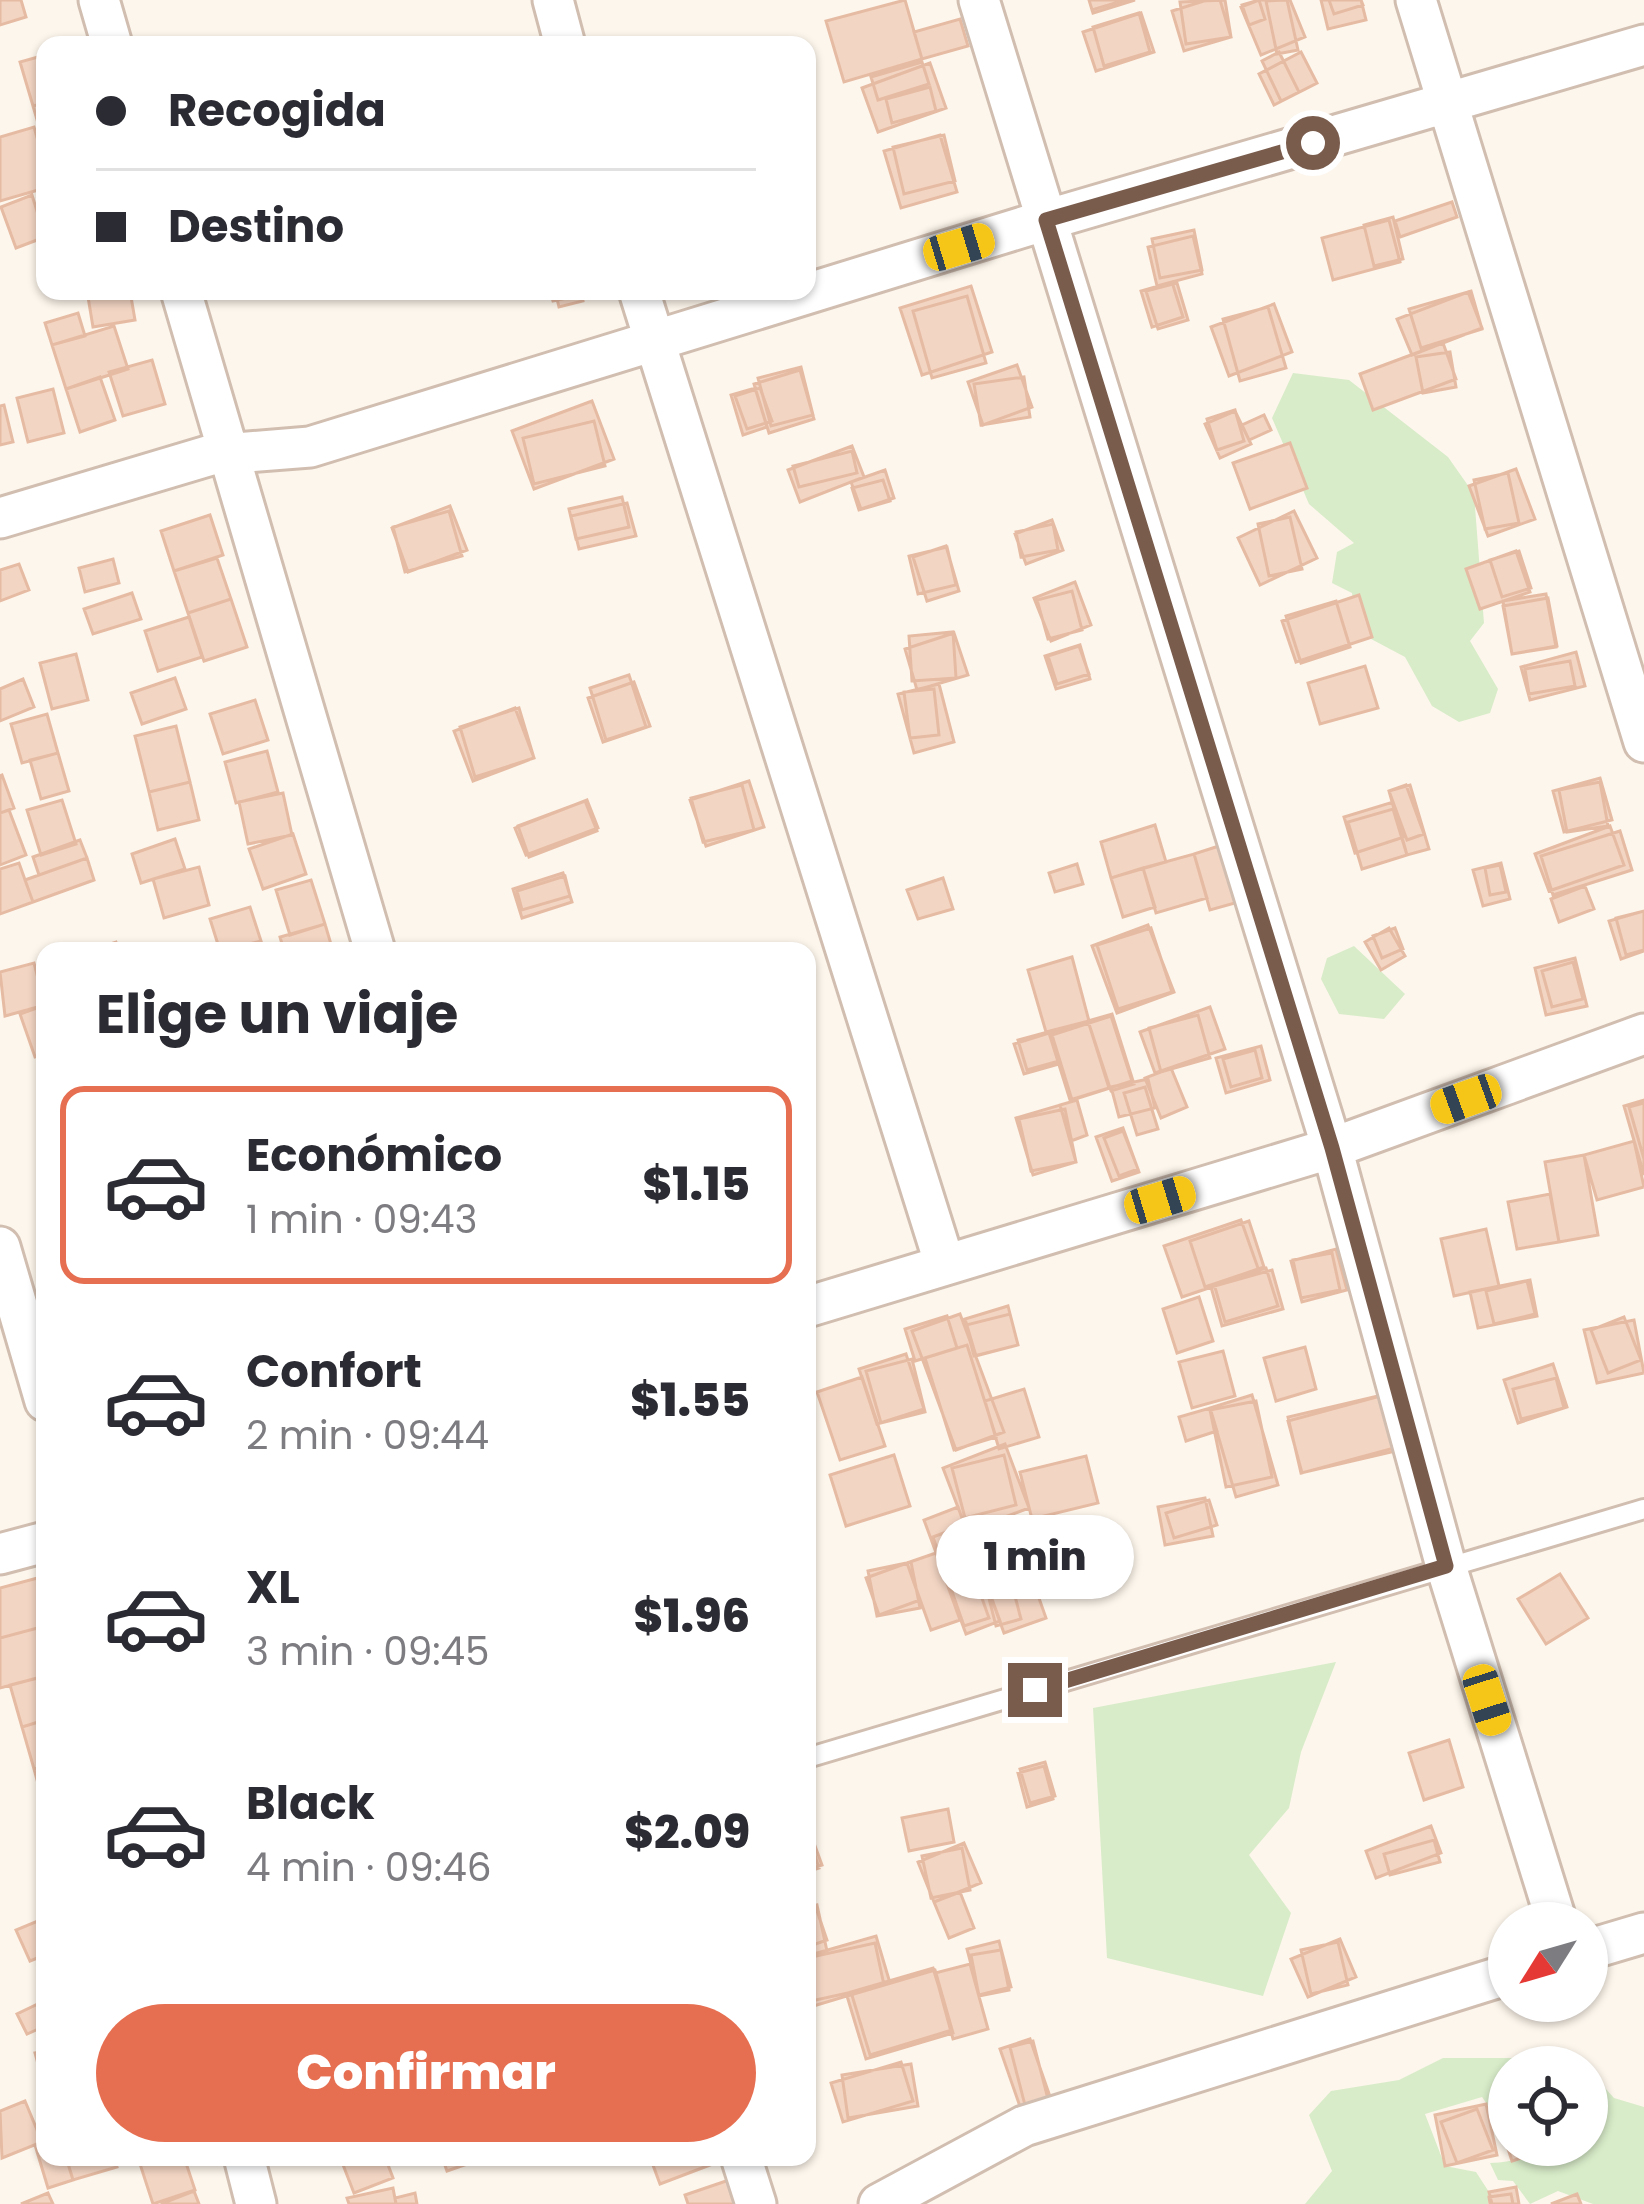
<!DOCTYPE html>
<html lang="es">
<head>
<meta charset="utf-8">
<style>
  body { margin:0; font-family:Poppins,sans-serif; background:#f7f7f7; color:#2b2b33; height:100vh; display:flex; flex-direction:column; font-size:45px; white-space:nowrap }
  * { box-sizing:border-box; margin:0 }
  p { font-size:39px; color:#7c7c81 }
  .icon { flex:none; width:66px; height:66px; fill:none; stroke:currentColor; stroke-width:2; stroke-linecap:round; stroke-linejoin:round }
  .map { position:relative; flex:1; overflow:hidden }
  .details { position:absolute; left:36px; top:942px; width:780px; height:1224px; display:flex; flex-direction:column; background:#fff; border-radius:24px; box-shadow:0 3px 9px #0004 }
  .details>* { flex:none }
  .hud { position:absolute; left:36px; top:36px; width:780px; height:264px; border-radius:24px; box-shadow:0 3px 9px #0004; display:grid; align-content:center; height:264px; padding:0 60px; background:#fff }
  .needle { width:78px; rotate:233deg }
  .fabs { position:absolute; left:1488px; top:1902px; display:grid; gap:24px }
  .fabs a { display:grid; place-items:center; width:120px; height:120px; border-radius:50%; background:#fff; box-shadow:0 3px 9px #0004; font-size:60px }
  .end { position:absolute; width:54px; height:54px; margin:-27px; border:15px solid #7a5c4d; background:#fff; box-shadow:0 0 0 6px #fff }
  .from { border-radius:50% }
  .bubble { position:absolute; height:84px; border-radius:42px; background:#fff; box-shadow:0 3px 9px #0004; font-size:39px; font-weight:800; line-height:84px; text-align:center }
  .car { position:absolute; width:36px; height:72px; margin:-36px -18px; border-radius:15px; box-shadow:0 0 9px 3px #0007; background:linear-gradient(#f5c518 24%,#345 0 40%,#f5c518 0 76%,#345 0 86%,#f5c518 0) }
  .hud b { display:flex; align-items:center; gap:42px; height:114px; font-size:45px }
  .hud b+b { border-top:3px solid #e1e1e2 }
  .hud i { width:30px; height:30px; background:#2b2b33 }
  ul { padding:0; list-style:none }
  li { display:flex; align-items:center; gap:36px; height:198px; margin:0 24px 18px; padding:0 36px; border:6px solid transparent; border-radius:24px }
  li div { flex:1 }
  li b { display:block; font-size:45px }
  li em { font-style:normal; font-weight:800 }
  li.on { border-color:#e76f51 }
  li>.icon { width:108px; height:108px; stroke-width:1.5 }
  h2 { padding:0 60px; font-size:54px; line-height:144px }
  .primary-button { display:flex; gap:24px; margin-top:auto; padding:24px 60px }
  .primary-button a { flex:1; height:138px; border-radius:72px; background:#e76f51; color:#fff; font-size:48px; font-weight:800; line-height:138px; text-align:center }
  .map>svg:first-child { display:block }
</style>
</head>
<body>
<div class="map">
<svg width="1644" height="2204" viewBox="0 0 1644 2204">
  <rect width="100%" height="100%" fill="#fdf6ec"/>
  <path fill="#d8ecc9" d="M1293,373L1349,380L1448,457L1474,494L1484,623L1470,641L1498,689L1490,713L1459,722L1432,706L1405,657L1356,631L1352,593L1332,583L1337,552L1354,543L1309,504L1272,418Z
    M1354,946L1405,994L1384,1019L1339,1014L1321,979L1327,958Z
    M1336,1662L1301,1752L1289,1808L1249,1855L1291,1913L1263,1996L1107,1958L1093,1708Z
    M1443,2058H1513L1529,2067H1509V2110L1494,2114L1482,2097L1425,2114L1445,2166L1476,2172L1489,2192L1488,2204H1305L1332,2171L1309,2115L1331,2091L1399,2080Z
    M1587,2068L1614,2098L1644,2107V2204H1593L1558,2191L1530,2204L1513,2181L1498,2180L1490,2163C1525,2162 1557,2145 1587,2145Z"/>
  <path fill="#f3d5c3" stroke="#e6bba3" stroke-width="3" d="M0,0H21L26,17L0,25Z
    M905,0L922,59L844,82L826,21Z
    M1089,0H1125L1092,10Z
    M1089,0H1135L1093,13Z
    M1207,0H1220L1231,37L1184,51L1172,11Z
    M1225,0L1231,37L1186,44L1180,2Z
    M1259,0H1290L1305,37L1261,55L1241,7Z
    M1259,0L1265,19L1249,25L1242,5Z
    M1287,0L1298,50L1277,54L1266,1Z
    M1321,0H1361L1366,20L1328,29Z
    M1329,0H1361L1363,5L1334,14Z
    M1139,13L1150,52L1104,66L1093,27Z
    M1141,13L1154,52L1096,71L1083,32Z
    M960,19L968,46L922,59L914,32Z
    M1279,52L1299,92L1281,101L1262,61Z
    M1301,52L1317,83L1274,105L1259,74Z
    M45,55V103L33,106L20,62Z
    M922,62L929,84L878,100L871,77Z
    M930,63L946,108L878,132L862,88Z
    M930,87L936,111L892,123L886,99Z
    M45,103V147L33,106Z
    M34,127L45,165V188L0,201V137Z
    M940,135L957,192L901,208L884,151Z
    M944,135L955,181L904,194L893,147Z
    M32,195L45,237L16,248L1,207Z
    M1452,202L1457,217L1400,237L1395,221Z
    M1393,217L1403,259L1374,266L1364,225Z
    M1389,220L1400,262L1333,280L1322,238Z
    M1194,230L1202,270L1160,278L1152,239Z
    M1193,236L1202,274L1157,286L1148,247Z
    M1172,282L1183,317L1152,327L1141,291Z
    M1177,283L1188,320L1158,329L1146,291Z
    M971,286L992,352L922,375L900,308Z
    M87,291H130L135,320L93,327Z
    M550,291H579L580,295L553,301Z
    M555,291H581L583,301L559,307Z
    M1471,291L1482,329L1421,348L1409,309Z
    M1468,292L1482,328L1412,355L1397,319Z
    M967,296L986,363L932,378L913,311Z
    M1274,304L1292,352L1229,376L1211,327Z
    M1268,307L1286,368L1240,381L1223,319Z
    M78,313L85,336L52,345L45,323Z
    M114,326L128,369L66,389L52,345Z
    M1443,343L1456,379L1373,410L1360,374Z
    M1450,352L1456,387L1423,393L1416,357Z
    M152,360L165,404L123,416L109,372Z
    M1017,365L1032,407L983,425L968,382Z
    M801,367L813,415L771,426L758,378Z
    M800,370L814,419L769,433L754,384Z
    M100,377L115,420L80,432L66,389Z
    M1024,377L1030,417L981,425L974,384Z
    M755,388L767,427L743,435L731,395Z
    M760,388L772,421L747,429L735,396Z
    M53,389L64,433L28,442L17,398Z
    M592,401L614,459L534,489L512,431Z
    M4,405L13,442L0,445V406Z
    M1235,410L1244,441L1217,450L1207,419Z
    M1235,411L1251,444L1220,458L1205,424Z
    M1264,415L1271,430L1249,440L1242,425Z
    M594,421L605,466L534,484L523,438Z
    M1290,443L1307,488L1250,509L1233,463Z
    M852,446L864,477L800,502L788,470Z
    M852,451L857,473L799,487L793,466Z
    M1516,469L1535,519L1488,536L1469,486Z
    M885,470L894,498L861,509L851,482Z
    M1508,473L1519,523L1485,529L1474,480Z
    M883,480L890,501L859,510L852,488Z
    M622,497L629,527L576,539L569,509Z
    M627,503L636,536L579,549L571,516Z
    M450,506L467,550L408,572L392,528Z
    M449,511L462,556L405,572L393,527Z
    M1294,511L1317,558L1260,585L1238,538Z
    M210,515L223,555L174,571L161,531Z
    M1290,517L1302,569L1269,576L1258,524Z
    M1052,520L1063,550L1026,564L1015,534Z
    M1053,524L1058,550L1021,557L1016,532Z
    M946,546L959,591L927,601L913,557Z
    M947,547L956,585L918,594L909,556Z
    M1516,551L1530,592L1480,609L1466,569Z
    M1519,551L1531,588L1502,597L1490,560Z
    M217,558L231,599L188,613L174,571Z
    M113,559L119,583L85,592L79,568Z
    M19,564L29,590L0,601V570Z
    M1075,582L1091,625L1051,641L1034,598Z
    M1072,591L1082,630L1048,639L1037,600Z
    M132,593L141,619L93,634L84,609Z
    M1546,594L1556,647L1512,654L1503,601Z
    M1359,595L1372,637L1296,662L1282,621Z
    M1548,598L1557,646L1512,654L1503,606Z
    M231,599L247,647L204,661L188,613Z
    M1336,601L1350,647L1301,663L1286,616Z
    M189,617L202,657L158,671L145,631Z
    M953,632L956,678L912,681L909,636Z
    M954,633L968,675L917,690L905,649Z
    M1080,645L1090,679L1056,689L1045,656Z
    M1079,646L1089,674L1057,684L1048,656Z
    M1576,652L1585,686L1530,700L1521,667Z
    M76,654L88,700L52,709L40,663Z
    M1570,661L1575,686L1529,694L1525,669Z
    M1365,666L1378,708L1320,724L1308,683Z
    M629,675L646,727L606,740L590,688Z
    M175,678L186,709L142,724L131,693Z
    M23,679L34,707L0,721V689Z
    M634,682L650,726L603,742L588,698Z
    M939,684L954,742L914,753L898,694Z
    M934,689L939,735L910,738L904,692Z
    M255,700L268,740L223,754L210,714Z
    M515,708L534,758L473,781L454,731Z
    M519,708L534,758L475,777L460,727Z
    M47,714L58,753L22,763L11,724Z
    M176,726L190,782L149,792L135,736Z
    M267,751L278,792L236,803L225,762Z
    M58,753L69,791L41,799L30,760Z
    M2,775L14,808L0,813V776Z
    M1600,778L1612,820L1564,832L1553,791Z
    M749,781L764,827L706,846L690,800Z
    M190,782L199,820L158,830L149,792Z
    M1600,782L1608,826L1567,832L1559,790Z
    M742,785L754,830L703,842L691,798Z
    M1406,785L1424,834L1407,840L1389,791Z
    M1410,785L1429,849L1407,855L1389,791Z
    M283,793L292,835L248,844L239,802Z
    M62,800L76,844L41,855L27,810Z
    M587,800L598,828L526,855L515,828Z
    M585,801L597,831L529,857L518,826Z
    M1393,802L1404,837L1355,853L1344,817Z
    M1393,809L1407,855L1362,869L1348,822Z
    M9,810L26,855L0,865V813Z
    M1155,825L1166,862L1111,878L1101,842Z
    M1610,826L1624,865L1549,891L1535,854Z
    M1620,831L1632,870L1553,895L1541,856Z
    M293,834L306,874L263,889L249,849Z
    M175,839L185,869L141,883L132,854Z
    M80,840L87,858L39,875L33,857Z
    M1219,846L1235,903L1210,910L1194,854Z
    M1194,854L1207,898L1156,913L1143,868Z
    M87,858L94,880L33,902L25,880Z
    M19,863L33,902L0,914V869Z
    M1501,863L1510,899L1483,906L1473,870Z
    M1077,864L1083,884L1055,892L1049,873Z
    M1500,865L1506,892L1490,895L1485,868Z
    M199,867L209,905L164,918L153,879Z
    M1143,868L1155,907L1123,917L1111,878Z
    M563,873L572,902L522,918L513,889Z
    M565,876L570,896L522,910L517,891Z
    M943,878L953,909L918,919L907,890Z
    M311,880L325,924L290,935L276,890Z
    M1585,886L1594,909L1559,922L1551,899Z
    M250,907L261,941L220,951L210,919Z
    M1644,911V951L1621,959L1609,921Z
    M1644,911V950L1626,955L1616,918Z
    M325,924L333,951H284L280,937Z
    M1148,925L1174,992L1117,1013L1092,946Z
    M1151,928L1172,992L1118,1009L1097,945Z
    M1389,928L1405,956L1381,970L1365,942Z
    M1395,928L1403,949L1382,958L1373,936Z
    M116,942L120,951H89Z
    M1072,957L1089,1021L1046,1032L1028,970Z
    M1575,958L1587,1006L1546,1015L1535,968Z
    M1573,962L1583,999L1552,1007L1542,971Z
    M34,963L45,1005L5,1016L0,972Z
    M45,1005V1054L35,1057L20,1014Z
    M1210,1007L1225,1049L1155,1073L1140,1032Z
    M1112,1014L1134,1084L1111,1091L1088,1021Z
    M1198,1015L1210,1058L1161,1072L1149,1028Z
    M1111,1016L1132,1081L1072,1100L1052,1035Z
    M1088,1021L1109,1088L1070,1100L1049,1033Z
    M1051,1031L1059,1061L1027,1070L1018,1040Z
    M1049,1033L1059,1064L1024,1074L1014,1044Z
    M1261,1046L1270,1080L1226,1093L1216,1058Z
    M1255,1050L1262,1078L1231,1087L1223,1059Z
    M1171,1068L1187,1107L1161,1118L1145,1078Z
    M1148,1079L1155,1108L1119,1117L1111,1087Z
    M1145,1087L1158,1129L1137,1135L1124,1093Z
    M1077,1100L1087,1135L1071,1141L1060,1105Z
    M1644,1100V1175L1624,1106Z
    M1644,1103V1159L1629,1107Z
    M1060,1105L1076,1162L1033,1175L1016,1118Z
    M1065,1109L1076,1162L1031,1171L1019,1119Z
    M1123,1128L1139,1172L1112,1181L1096,1137Z
    M1123,1131L1138,1169L1119,1176L1104,1138Z
    M1634,1141L1644,1187L1597,1200L1584,1155Z
    M1584,1155L1598,1235L1559,1242L1545,1162Z
    M1550,1194L1559,1242L1517,1249L1508,1202Z
    M1241,1220L1259,1271L1182,1297L1164,1246Z
    M1249,1221L1264,1267L1205,1287L1190,1241Z
    M1486,1229L1499,1286L1454,1296L1441,1239Z
    M1336,1249L1347,1290L1302,1302L1291,1261Z
    M1332,1253L1340,1290L1301,1298L1293,1260Z
    M1266,1268L1278,1306L1225,1322L1214,1284Z
    M1272,1270L1283,1309L1222,1326L1211,1287Z
    M1530,1280L1537,1316L1478,1328L1470,1292Z
    M1527,1281L1535,1314L1494,1324L1486,1291Z
    M1199,1297L1213,1341L1177,1353L1163,1309Z
    M1008,1306L1018,1345L976,1356L965,1319Z
    M960,1314L1004,1432L956,1450L912,1331Z
    M1010,1314L1018,1345L974,1356L966,1325Z
    M947,1316L957,1348L915,1361L905,1329Z
    M1624,1317L1641,1360L1608,1373L1591,1330Z
    M1634,1320L1644,1373L1597,1383L1584,1330Z
    M967,1345L996,1437L954,1450L925,1358Z
    M1305,1347L1316,1389L1276,1401L1264,1358Z
    M1223,1351L1235,1396L1192,1408L1179,1362Z
    M906,1354L924,1409L877,1424L859,1369Z
    M912,1359L925,1412L881,1423L866,1371Z
    M1553,1364L1567,1407L1518,1423L1504,1380Z
    M862,1377L885,1446L840,1460L817,1392Z
    M1556,1378L1564,1408L1521,1419L1513,1389Z
    M1024,1389L1039,1437L999,1449L985,1401Z
    M1252,1395L1278,1485L1236,1497L1210,1408Z
    M1382,1395L1396,1451L1301,1473L1288,1417Z
    M1384,1395L1398,1447L1302,1473L1288,1421Z
    M1256,1401L1272,1477L1226,1487L1210,1410Z
    M1210,1408L1217,1431L1186,1441L1179,1417Z
    M1005,1444L1029,1508L967,1531L943,1468Z
    M894,1455L910,1506L846,1526L830,1475Z
    M1004,1455L1016,1505L965,1518L952,1468Z
    M1086,1456L1098,1503L1032,1519L1020,1472Z
    M1205,1498L1213,1536L1165,1545L1158,1507Z
    M1209,1500L1217,1525L1174,1538L1166,1513Z
    M958,1507L1000,1621L966,1634L924,1520Z
    M1010,1516L1046,1618L1004,1633L967,1531Z
    M996,1525L1021,1619L996,1626L972,1531Z
    M957,1528L989,1618L964,1626L933,1537Z
    M936,1553L960,1620L931,1630L907,1563Z
    M911,1562L920,1608L877,1616L868,1571Z
    M907,1563L920,1600L879,1615L866,1578Z
    M1560,1574L1588,1618L1546,1644L1518,1599Z
    M45,1576V1626L0,1638V1588Z
    M45,1626V1676L0,1688V1638Z
    M45,1676V1720L22,1727L10,1685Z
    M45,1720V1766L34,1769L22,1727Z
    M1449,1740L1463,1787L1424,1800L1409,1753Z
    M1045,1762L1055,1796L1030,1803L1020,1769Z
    M45,1766V1809L34,1769Z
    M1044,1766L1053,1799L1027,1807L1018,1773Z
    M948,1809L954,1842L909,1851L902,1818Z
    M807,1824L822,1865L807,1870Z
    M1431,1826L1441,1853L1376,1878L1366,1851Z
    M807,1831L819,1868L807,1872Z
    M1434,1840L1440,1862L1390,1875L1384,1854Z
    M964,1843L981,1883L934,1902L918,1862Z
    M962,1848L970,1890L931,1898L922,1856Z
    M960,1892L974,1928L949,1938L934,1902Z
    M814,1902L827,1940L807,1947V1904Z
    M817,1905L827,1951L807,1955V1908Z
    M45,1918V1955L30,1961L16,1930Z
    M876,1936L890,1983L807,2008V1956Z
    M1340,1939L1356,1977L1308,1997L1291,1959Z
    M999,1941L1011,1987L979,1995L967,1949Z
    M1338,1942L1348,1985L1311,1994L1301,1950Z
    M875,1943L884,1985L807,2002V1958Z
    M1001,1950L1009,1990L979,1996L971,1955Z
    M970,1964L988,2029L953,2039L935,1973Z
    M933,1968L952,2030L870,2055L851,1992Z
    M935,1970L953,2033L866,2059L847,1996Z
    M40,2003L45,2026L27,2034L17,2014Z
    M1030,2039L1054,2108L1024,2118L1000,2049Z
    M1033,2041L1049,2103L1026,2109L1010,2047Z
    M45,2051V2090L35,2053Z
    M901,2062L913,2101L843,2122L831,2083Z
    M911,2064L918,2106L848,2118L842,2075Z
    M25,2101L42,2142L2,2158L0,2111Z
    M1486,2104L1497,2155L1445,2166L1435,2115Z
    M1477,2109L1493,2150L1457,2163L1441,2122Z
    M1509,2122V2145H1560L1512,2161L1500,2124Z
    M45,2142V2157H66L73,2180L48,2188L35,2145Z
    M66,2157H114L117,2167L73,2180Z
    M160,2157H184L195,2190L153,2204L140,2164Z
    M340,2157H385L393,2178L354,2193Z
    M442,2157H468L470,2163L447,2171Z
    M650,2157H731L660,2184Z
    M735,2178L744,2204H688L685,2195Z
    M1516,2187L1519,2204H1492L1489,2192Z
    M393,2188L396,2204H349L347,2198Z
    M194,2191L199,2204H161Z
    M48,2193L53,2204H21Z
    M415,2193L417,2204H396L395,2198Z
    M1511,2194L1513,2204H1490L1489,2197Z
    M1577,2194L1581,2204H1551Z"/>
  <g fill="none" stroke-linecap="round" stroke-linejoin="round">
    <defs>
      <path id="lane" d="M807,1758L1644,1509"/>
      <path id="street" d="M99,0L112,45
        M553,0L565,45
        M979,0L1332,1148L1446,1566L1557,1923
        M1416,0L1644,742
        M181,291L375,951
        M639,291L945,1265
        M0,518L211,455L310,447L1046,220L1644,45
        M0,1247L45,1401
        M807,1307L1332,1148L1644,1034
        M0,1554L45,1542
        M1587,1950L1644,1933
        M244,2157L256,2204
        M741,2157L756,2204
        M879,2204L1024,2126L1509,1974"/>
    </defs>
    <use href="#lane" stroke="#d1beb0" stroke-width="24"/>
    <use href="#street" stroke="#d1beb0" stroke-width="45"/>
    <use href="#lane" stroke="#fff" stroke-width="18"/>
    <use href="#street" stroke="#fff" stroke-width="39"/>
  </g>
  <g fill="none" stroke-linecap="round" stroke-linejoin="round">
    <path stroke="#7a5c4d" stroke-width="15" d="M1035,1690L1446,1566L1332,1148L1046,220L1313,143"/>
  </g>
</svg>
<div class="fabs">
<a><svg class="needle" viewBox="-14 -14 28 28"><path d="M0-13l5 13h-10z" fill="#e53935"/><path d="M0 13l5-13h-10z" fill="#7c7c81"/></svg></a>
<a><svg class="icon" aria-label="locate" viewBox="0 0 24 24"><circle cx="12" cy="12" r="6"/><path d="M12 2v4M12 18v4M2 12h4M18 12h4"/></svg></a>
</div>
<i class="end from" style="left:1313px;top:143px"></i>
<i class="end" style="left:1035px;top:1690px"></i>
<div class="bubble" style="left:936px;top:1515px;width:198px">1 min</div>
<i class="car" style="left:959px;top:247px;rotate:73deg"></i>
<i class="car" style="left:1466px;top:1099px;rotate:250deg"></i>
<i class="car" style="left:1160px;top:1200px;rotate:73deg"></i>
<i class="car" style="left:1487px;top:1700px;rotate:162deg"></i>
<div class="hud">
<b><i class="from"></i>Recogida</b>
<b><i></i>Destino</b>
</div>
<section class="details">
<h2>Elige un viaje</h2>
<ul>
<li class="on"><svg class="icon" aria-label="car" viewBox="0 0 24 24"><path d="M5 17H2v-5l4-1 3-4h7l3 4 3 1v5h-3M9 17h6M6 11h13"/><circle cx="7" cy="17" r="2"/><circle cx="17" cy="17" r="2"/></svg><div><b>Económico</b><p>1 min · 09:43</p></div><em>$1.15</em></li>
<li><svg class="icon" aria-label="car" viewBox="0 0 24 24"><path d="M5 17H2v-5l4-1 3-4h7l3 4 3 1v5h-3M9 17h6M6 11h13"/><circle cx="7" cy="17" r="2"/><circle cx="17" cy="17" r="2"/></svg><div><b>Confort</b><p>2 min · 09:44</p></div><em>$1.55</em></li>
<li><svg class="icon" aria-label="car" viewBox="0 0 24 24"><path d="M5 17H2v-5l4-1 3-4h7l3 4 3 1v5h-3M9 17h6M6 11h13"/><circle cx="7" cy="17" r="2"/><circle cx="17" cy="17" r="2"/></svg><div><b>XL</b><p>3 min · 09:45</p></div><em>$1.96</em></li>
<li><svg class="icon" aria-label="car" viewBox="0 0 24 24"><path d="M5 17H2v-5l4-1 3-4h7l3 4 3 1v5h-3M9 17h6M6 11h13"/><circle cx="7" cy="17" r="2"/><circle cx="17" cy="17" r="2"/></svg><div><b>Black</b><p>4 min · 09:46</p></div><em>$2.09</em></li>
</ul>
<div class="primary-button"><a>Confirmar</a></div>
</section>
</div>
</body>
</html>
